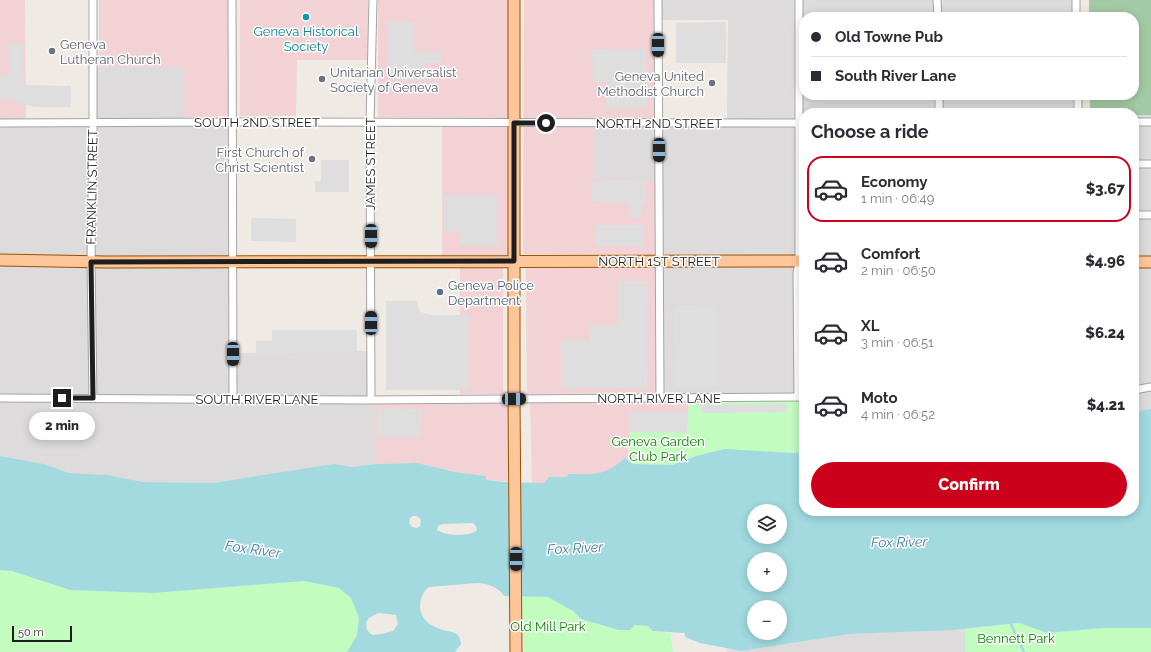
<!DOCTYPE html>
<html lang="en">
<head>
<meta charset="utf-8">
<style>
  body { margin:0; font-family:Raleway,sans-serif; background:#f7f7f7; color:#2b2b33; height:100vh; display:flex; flex-direction:column; font-size:15px; white-space:nowrap }
  * { box-sizing:border-box; margin:0 }
  p { font-size:13px; color:#7c7c81 }
  .icon { flex:none; width:22px; height:22px; fill:none; stroke:currentColor; stroke-width:2; stroke-linecap:round; stroke-linejoin:round }
  .map { position:relative; flex:1; overflow:hidden }
  .details { position:absolute; left:799px; top:108px; width:340px; height:408px; display:flex; flex-direction:column; background:#fff; border-radius:16px; box-shadow:0 2px 10px #0003 }
  .details>* { flex:none }
  .hud { position:absolute; left:799px; top:12px; width:340px; height:88px; border-radius:16px; box-shadow:0 2px 10px #0003; display:grid; align-content:center; height:88px; padding:0 12px; background:#fff }
  .controls { position:absolute; left:747px; top:504px; display:grid; gap:8px }
  .controls a { display:grid; place-items:center; width:40px; height:40px; border-radius:50%; background:#fff; box-shadow:0 2px 10px #0003; font-size:20px }
  .scale { position:absolute; left:12px; bottom:10px; width:60px; box-sizing:border-box; padding-left:4px; border:2px solid #1e1e1e; border-top:0; font-size:11px; line-height:14px; white-space:nowrap; color:#1e1e1e; -webkit-text-stroke:3px #fff; paint-order:stroke }
  .end { position:absolute; width:18px; height:18px; margin:-9px; border:5px solid #1e1e1e; background:#fff; box-shadow:0 0 0 2px #fff }
  .from { border-radius:50% }
  .bubble { position:absolute; height:28px; border-radius:14px; background:#fff; box-shadow:0 2px 10px #0003; font-size:13px; font-weight:800; line-height:28px; text-align:center }
  .car { position:absolute; width:12px; height:24px; margin:-12px -6px; border-radius:5px; box-shadow:0 0 3px 1px #0007; background:linear-gradient(#222 24%,#8ab4d8 0 40%,#222 0 76%,#8ab4d8 0 86%,#222 0) }
  .hud b { display:flex; align-items:center; gap:14px; height:38px; font-size:15px }
  .hud b+b { border-top:1px solid #e1e1e2 }
  .hud i { width:10px; height:10px; background:#2b2b33 }
  ul { padding:0; list-style:none }
  li { display:flex; align-items:center; gap:12px; height:66px; margin:0 8px 6px; padding:0 4px; border:2px solid transparent; border-radius:16px }
  li div { flex:1 }
  li b { display:block; font-size:15px }
  li em { font-style:normal; font-weight:800 }
  li.selected { border-color:#cd001b }
  li>.icon { width:36px; height:36px; stroke-width:1.5 }
  h2 { padding:0 12px; font-size:18px; line-height:48px }
  .action { display:flex; gap:8px; margin-top:auto; padding:8px 12px }
  .action a { flex:1; height:46px; border-radius:24px; background:#cd001b; color:#fff; font-size:16px; font-weight:800; line-height:46px; text-align:center }
  .map>svg:first-child { display:block }
</style>
</head>
<body>
<div class="map">
<svg width="1151" height="652" viewBox="0 0 1151 652">
  <rect width="100%" height="100%" fill="#f0eae4"/>
  <path fill="#dddbdc" d="M661,0H795L794,121H727L728,20H661Z
    M800,0H1073V17H804V95H1073V113H804V258L800,259Z
    M92,67H184V120H92Z
    M1134,115H1151V259H1134Z
    M0,124H229V259L0,255Z
    M593,126H656L657,181L593,180Z
    M661,126H794L795,264H804V395H662Z
    M0,262L230,264L231,353L370,351V401L376,402V464L352,467L334,465L213,483L143,482L108,475L69,473L44,464L0,456Z
    M1134,265H1151V409L1134,412Z
    M965,629V652H728L727,649L741,651L849,634Z"/>
  <path fill="#f2d2d5" d="M0,0H25L26,120H0Z
    M99,0H231V117H184V67H99Z
    M240,0H368V60H297L296,116H240Z
    M378,0H508V118L378,117Z
    M524,0H655V118H593V180L655,181V255L523,254Z
    M442,127H508V256H442Z
    M657,267L659,393L527,394L526,268Z
    M460,268H503V394H460Z
    M513,401V482L486,480V476L455,472L417,463L376,464V402Z
    M530,401L689,404L687,433L629,432L628,461L625,486L532,483Z"/>
  <path fill="#a4caa5" d="M1089,0H1151V115H1134V113H1090V95H1134V17H1089Z"/>
  <path fill="#c2fcbf" d="M804,397V452L696,456L672,465L633,464L629,461V432H687L689,398Z
    M0,570L12,571L70,590L153,593L304,581L339,588L351,597L359,618L357,635L347,652H0Z
    M520,596L548,597L573,611L581,619L619,630H630L635,625H642L648,626L653,631L670,633L673,652H524Z
    M1019,623L1047,633L1103,628H1151V652H965V629Z"/>
  <path fill="#dedede" d="M388,21H413V52H442V63H425V81H393V75L388,74Z
    M726,22V63H676V23Z
    M8,43H23L24,85L71,86V107H35L6,99H0V76L9,75Z
    M646,49L647,108H606V82H593L592,50Z
    M321,160H349V192H315V181H321Z
    M1134,168H1151V171L1134,172Z
    M646,181V204H642V218H629V202L592,201V182Z
    M444,195H497V246L460,245V232H444Z
    M251,218L296,219V242L251,241Z
    M595,225H643V246H595Z
    M618,281H648L647,389L561,388V340H589V325H618Z
    M386,301H418V307L420,312L433,315H469V390H386Z
    M717,305V387L675,388L674,306Z
    M272,330H357V352L256,353V341H272Z
    M698,404H787V412L702,413Z
    M378,408L422,409L421,437H377Z
    M629,411L687,412V433L629,432Z"/>
  <path fill="#a2dae0" fill-rule="evenodd" d="M1151,409V628H1103L1047,633L1019,623L953,630L849,634L741,651L700,643L685,637V633L653,631L648,626L635,625L630,630H619L581,619L573,611L548,597L504,596C499,587 486,583 477,583L429,587C423,591 420,599 420,607C421,619 429,625 440,629C445,631 451,631 455,633C460,636 460,639 461,644L455,652H347L357,635L359,618L351,598L339,588L304,581L153,593L70,590L12,571L0,570V456L44,464L69,473L108,475L143,482L213,483L334,464L352,467L376,464L417,463L455,472L486,476V480L504,482L544,483L549,477H567L568,474C594,474 604,477 625,458L633,464L672,465L696,456L725,449L793,453L804,452V511H1134V412ZM754,511H780V537H754ZM413,516H417L421,519L420,526L417,528L412,527L409,523L410,518ZM473,523L476,526L477,530C470,537 445,536 437,530L438,526L442,524ZM754,559H780V585H754ZM754,607H780V633H754ZM378,613L396,615L398,624L393,631L381,634L372,635L367,630L366,622L369,618Z"/>
  <g fill="none" stroke-linecap="round" stroke-linejoin="round">
    <path stroke="#a2dae0" stroke-width="2.5" d="M1011,624L1024,652"/>
    <defs>
      <path id="street" d="M93,0V133L91,262L93,398
        M232,0L233,399
        M658,0L660,398
        M937,0L938,17
        M1076,0V17
        M939,95V113
        M1078,95V113
        M1134,122H1151
        M0,123L233,122L804,123
        M1134,164H1151
        M1134,215H1151
        M1134,390L1151,387
        M798,397L797,274L799,261V0
        M0,398L365,400L804,397
        M371,400L370,123L373,0"/>
      <path id="primary" d="M514,0V399L516,652
        M0,260L106,262L804,261
        M1134,262H1151"/>
    </defs>
    <use href="#street" stroke="#a5a5a5" stroke-width="9"/>
    <use href="#primary" stroke="#995200" stroke-width="13"/>
    <use href="#street" stroke="#fff" stroke-width="7"/>
    <use href="#primary" stroke="#ffc69a" stroke-width="11"/>
  </g>
  <g fill="none" stroke-linecap="round" stroke-linejoin="round">
    <path stroke="#1e1e1e" stroke-width="5" d="M62,398H93L91,262L514,261V123H546"/>
  </g>
  <circle fill="#0f9aa8" stroke="#fff" stroke-width="1.5" cx="306" cy="17" r="4"/>
  <g fill="#6b7280" stroke="#fff" stroke-width="1.5">
    <circle cx="52" cy="51" r="4"/>
    <circle cx="322" cy="79" r="4"/>
    <circle cx="712" cy="83" r="4"/>
    <circle cx="312" cy="159" r="4"/>
  </g>
  <circle fill="#5c6f8a" stroke="#fff" stroke-width="1.5" cx="440" cy="292" r="4"/>
  <g text-anchor="middle" dominant-baseline="central" stroke-width="3" stroke-linejoin="round" paint-order="stroke">
    <g font-size="13" fill="#0d838f" stroke="#fff">
      <text x="306" y="31">Geneva Historical<tspan x="306" dy="15">Society</tspan></text>
    </g>
    <g font-size="13" fill="#5b616d" stroke="#fff" text-anchor="start">
      <text x="60" y="44">Geneva<tspan x="60" dy="15">Lutheran Church</tspan></text>
      <text x="330" y="72">Unitarian Universalist<tspan x="330" dy="15">Society of Geneva</tspan></text>
      <text x="704" y="76" text-anchor="end">Geneva United<tspan x="704" dy="15">Methodist Church</tspan></text>
      <text x="304" y="152" text-anchor="end">First Church of<tspan x="304" dy="15">Christ Scientist</tspan></text>
    </g>
    <g font-size="13" fill="#1e1e1e" stroke="#fff">
      <text x="257" y="122">SOUTH 2ND STREET</text>
      <text x="659" y="123">NORTH 2ND STREET</text>
      <text transform="translate(370 164) rotate(-90)">JAMES STREET</text>
      <text transform="translate(92 187) rotate(-89)">FRANKLIN STREET</text>
      <text x="659" y="261">NORTH 1ST STREET</text>
      <text x="659" y="398">NORTH RIVER LANE</text>
      <text x="257" y="399">SOUTH RIVER LANE</text>
    </g>
    <g font-size="13" fill="#4e5e75" stroke="#fff" text-anchor="start">
      <text x="448" y="285">Geneva Police<tspan x="448" dy="15">Department</tspan></text>
    </g>
    <g font-size="13" fill="#0c8306" stroke="#fff">
      <text x="658" y="441">Geneva Garden<tspan x="658" dy="15">Club Park</tspan></text>
      <text x="548" y="626">Old Mill Park</text>
      <text x="1016" y="638">Bennett Park</text>
    </g>
    <g font-size="14" font-style="italic" fill="#3e799b" stroke="#fff">
      <text transform="translate(899 542) rotate(-1)">Fox River</text>
      <text transform="translate(575 548) rotate(-3)">Fox River</text>
      <text transform="translate(253 549) rotate(8)">Fox River</text>
    </g>
  </g>
</svg>
<div class="controls">
<a><svg class="icon" aria-label="layers" viewBox="0 0 24 24"><path d="M12 4l9 5-9 5-9-5zM3 14l9 5 9-5"/></svg></a>
<a>+</a>
<a>−</a>
</div>
<div class="scale">50 m</div>
<i class="end from" style="left:546px;top:123px"></i>
<i class="end" style="left:62px;top:398px"></i>
<div class="bubble" style="left:29px;top:412px;width:66px">2 min</div>
<i class="car" style="left:658px;top:45px;rotate:180deg"></i>
<i class="car" style="left:659px;top:150px;rotate:180deg"></i>
<i class="car" style="left:371px;top:236px;rotate:180deg"></i>
<i class="car" style="left:371px;top:323px;rotate:0deg"></i>
<i class="car" style="left:233px;top:354px;rotate:180deg"></i>
<i class="car" style="left:514px;top:399px;rotate:89deg"></i>
<i class="car" style="left:516px;top:559px;rotate:180deg"></i>
<div class="hud">
<b><i class="from"></i>Old Towne Pub</b>
<b><i></i>South River Lane</b>
</div>
<section class="details">
<h2>Choose a ride</h2>
<ul>
<li class="selected"><svg class="icon" aria-label="car" viewBox="0 0 24 24"><path d="M5 17H2v-5l4-1 3-4h7l3 4 3 1v5h-3M9 17h6M6 11h13"/><circle cx="7" cy="17" r="2"/><circle cx="17" cy="17" r="2"/></svg><div><b>Economy</b><p>1 min · 06:49</p></div><em>$3.67</em></li>
<li><svg class="icon" aria-label="car" viewBox="0 0 24 24"><path d="M5 17H2v-5l4-1 3-4h7l3 4 3 1v5h-3M9 17h6M6 11h13"/><circle cx="7" cy="17" r="2"/><circle cx="17" cy="17" r="2"/></svg><div><b>Comfort</b><p>2 min · 06:50</p></div><em>$4.96</em></li>
<li><svg class="icon" aria-label="car" viewBox="0 0 24 24"><path d="M5 17H2v-5l4-1 3-4h7l3 4 3 1v5h-3M9 17h6M6 11h13"/><circle cx="7" cy="17" r="2"/><circle cx="17" cy="17" r="2"/></svg><div><b>XL</b><p>3 min · 06:51</p></div><em>$6.24</em></li>
<li><svg class="icon" aria-label="car" viewBox="0 0 24 24"><path d="M5 17H2v-5l4-1 3-4h7l3 4 3 1v5h-3M9 17h6M6 11h13"/><circle cx="7" cy="17" r="2"/><circle cx="17" cy="17" r="2"/></svg><div><b>Moto</b><p>4 min · 06:52</p></div><em>$4.21</em></li>
</ul>
<div class="action"><a>Confirm</a></div>
</section>
</div>
</body>
</html>
